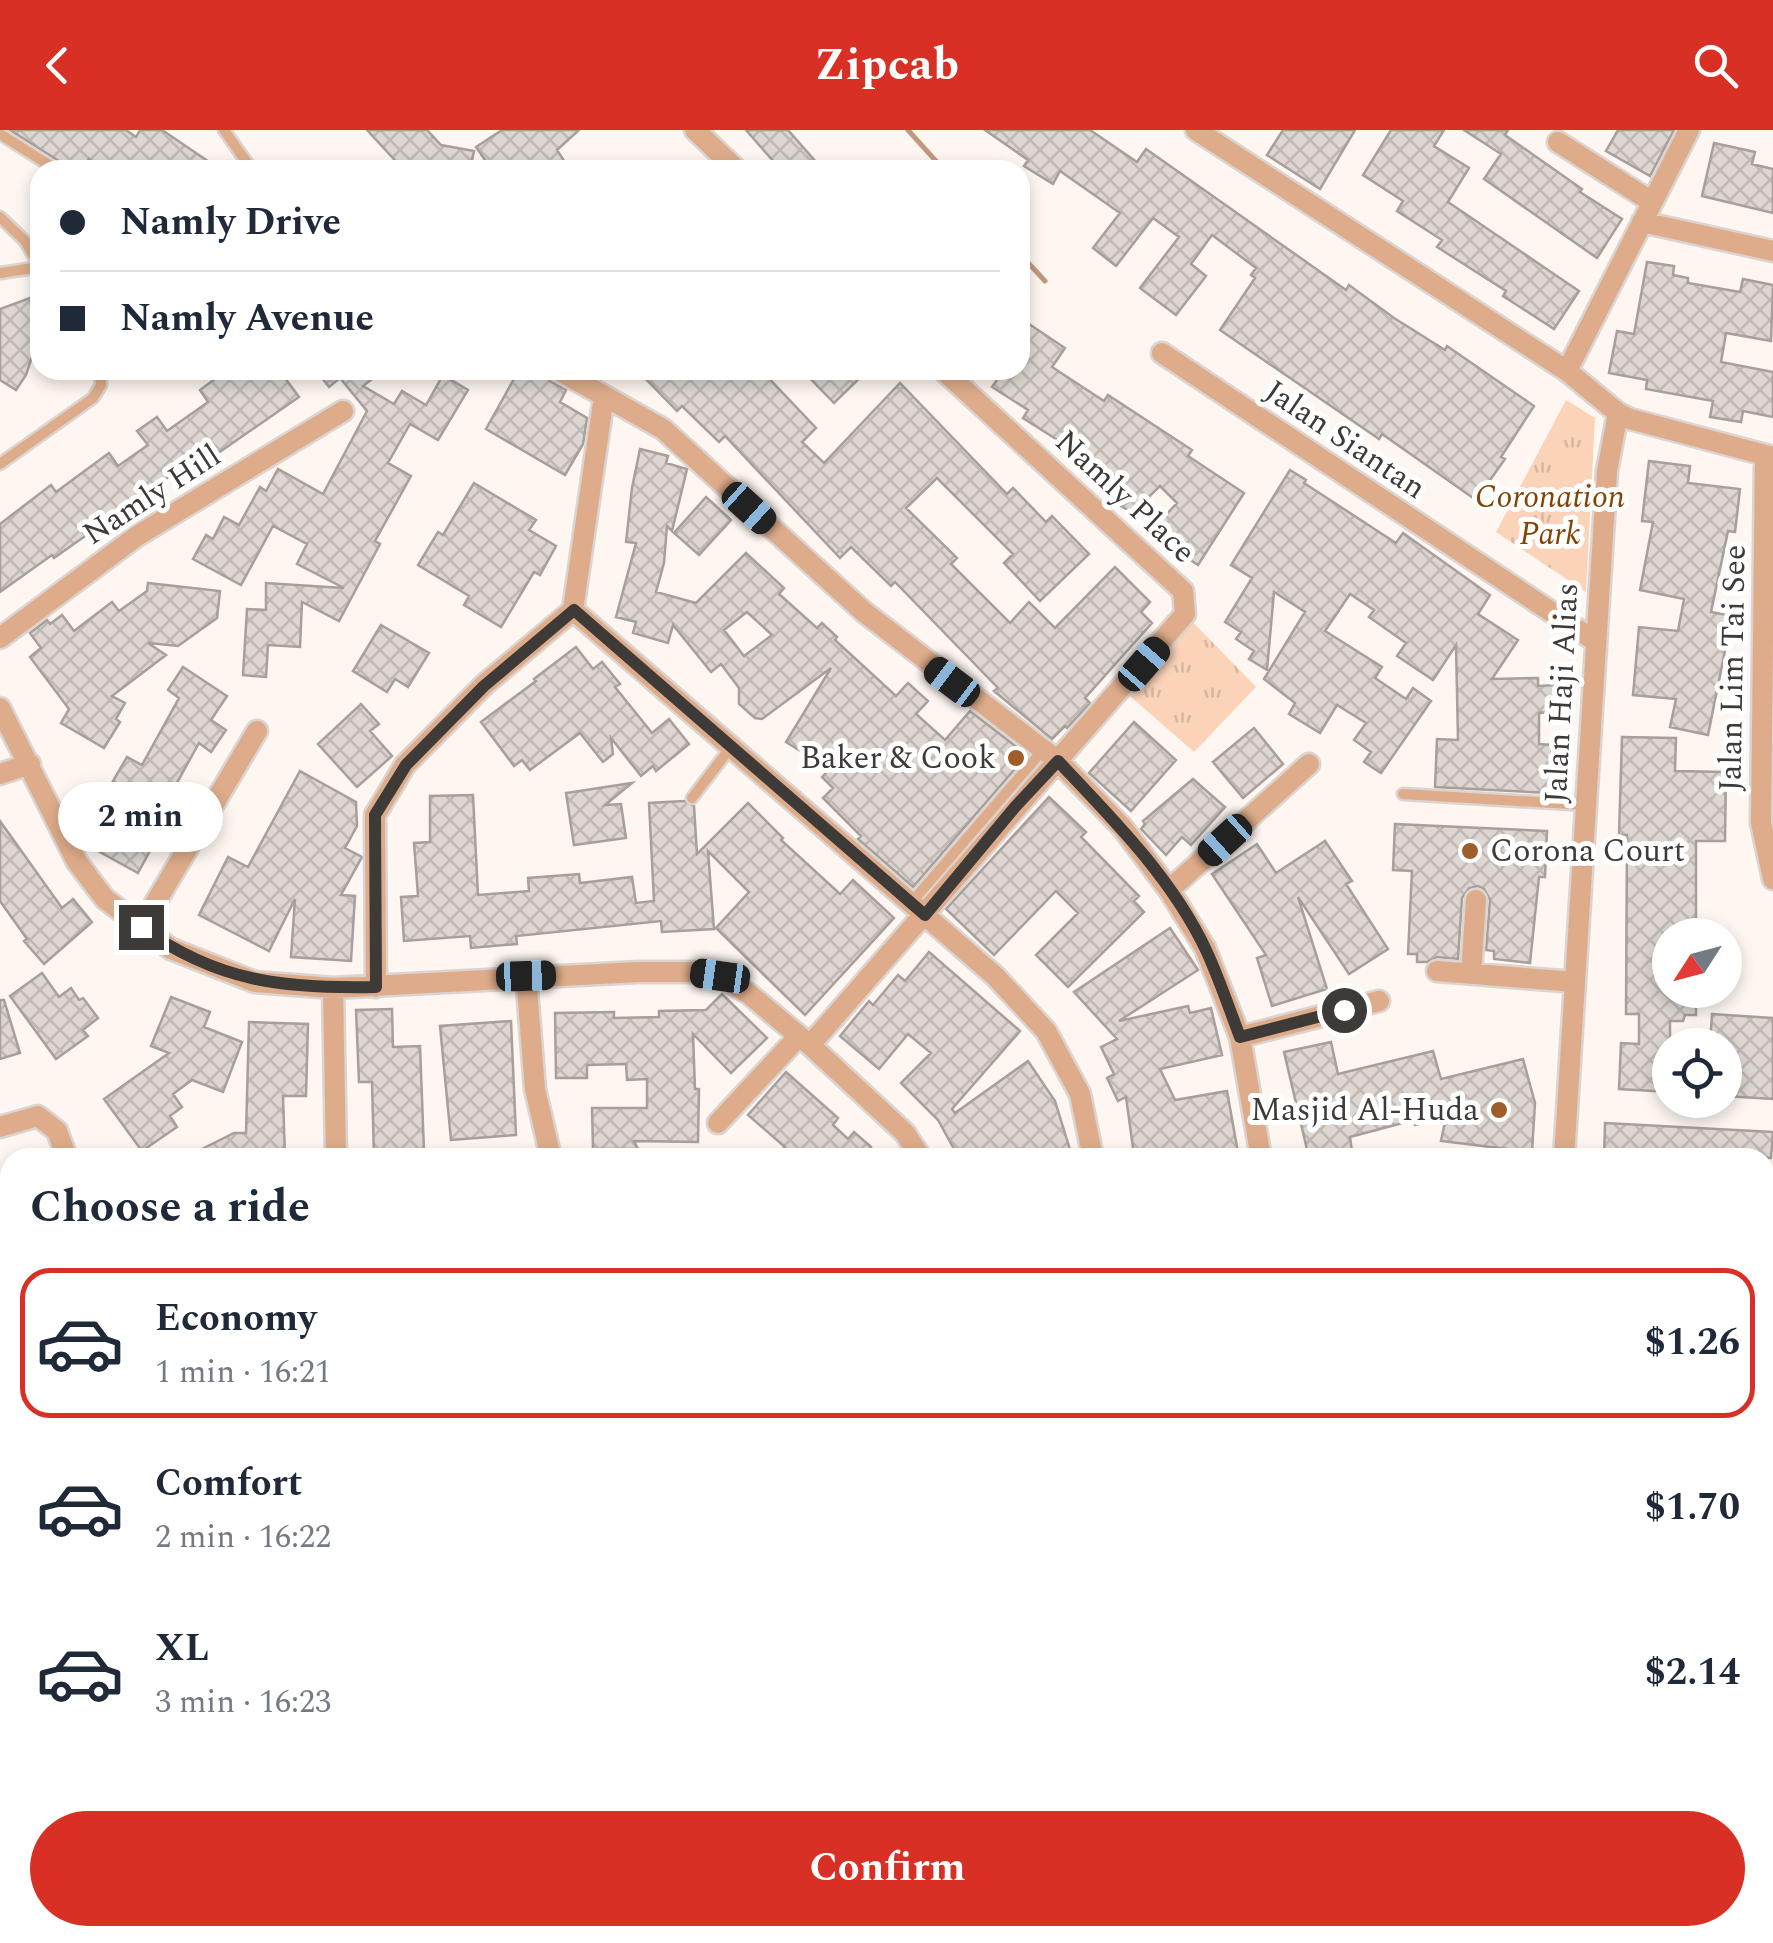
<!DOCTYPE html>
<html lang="en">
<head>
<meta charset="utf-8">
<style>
  body { margin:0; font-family:Spectral,serif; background:#f6f6f7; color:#1f2937; height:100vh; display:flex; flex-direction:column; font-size:38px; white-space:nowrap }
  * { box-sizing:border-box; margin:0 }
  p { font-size:32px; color:#747a83 }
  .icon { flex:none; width:55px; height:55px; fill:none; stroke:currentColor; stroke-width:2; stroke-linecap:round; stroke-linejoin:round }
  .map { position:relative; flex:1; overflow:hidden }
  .sheet { position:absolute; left:0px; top:1018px; width:1775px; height:798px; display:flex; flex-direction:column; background:#fff; border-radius:30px 30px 0 0; box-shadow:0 5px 15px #0003 }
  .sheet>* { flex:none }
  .hud { position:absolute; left:30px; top:30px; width:1000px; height:220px; border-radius:30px; box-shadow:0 5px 15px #0003; display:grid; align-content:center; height:220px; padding:0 30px; background:#fff }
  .needle { width:65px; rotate:234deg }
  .tools { position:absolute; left:1652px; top:788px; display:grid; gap:20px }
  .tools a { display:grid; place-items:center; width:90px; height:90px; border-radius:50%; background:#fff; box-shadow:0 5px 15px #0003; font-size:50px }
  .end { position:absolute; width:45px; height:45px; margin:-22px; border:12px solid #3d3a38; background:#fff; box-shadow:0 0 0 5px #fff }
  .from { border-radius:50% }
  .bubble { position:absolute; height:70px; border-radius:35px; background:#fff; box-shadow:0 5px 15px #0003; font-size:32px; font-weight:700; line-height:70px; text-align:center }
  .car { position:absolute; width:30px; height:60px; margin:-30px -15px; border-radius:12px; box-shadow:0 0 8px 2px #0007; background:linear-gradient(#222 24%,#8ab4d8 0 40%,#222 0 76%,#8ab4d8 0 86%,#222 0) }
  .hud b { display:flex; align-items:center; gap:35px; height:95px; font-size:38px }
  .hud b+b { border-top:2px solid #e0e1e3 }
  .hud i { width:25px; height:25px; background:#1f2937 }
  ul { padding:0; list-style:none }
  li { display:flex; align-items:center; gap:30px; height:150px; margin:0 20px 15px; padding:0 10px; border:5px solid transparent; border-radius:30px }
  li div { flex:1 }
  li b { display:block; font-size:38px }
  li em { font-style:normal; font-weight:700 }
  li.active { border-color:#d93025 }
  li>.icon { width:90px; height:90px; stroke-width:1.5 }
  h2 { padding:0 30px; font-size:45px; line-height:120px }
  .button { display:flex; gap:20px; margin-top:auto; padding:20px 30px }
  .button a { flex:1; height:115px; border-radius:60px; background:#d93025; color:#fff; font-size:40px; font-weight:700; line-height:115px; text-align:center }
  header { display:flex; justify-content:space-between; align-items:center; height:130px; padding:0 30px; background:#d93025; color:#fff; font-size:45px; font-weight:700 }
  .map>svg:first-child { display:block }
</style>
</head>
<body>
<header><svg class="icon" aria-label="back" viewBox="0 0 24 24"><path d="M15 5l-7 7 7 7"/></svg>Zipcab<svg class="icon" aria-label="search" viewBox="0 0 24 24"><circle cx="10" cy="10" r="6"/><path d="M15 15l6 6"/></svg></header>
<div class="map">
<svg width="1773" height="1813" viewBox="0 0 1773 1813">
  <defs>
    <pattern id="park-tufts" width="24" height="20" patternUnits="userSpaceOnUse" patternTransform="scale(2.5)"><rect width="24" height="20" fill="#fad3b9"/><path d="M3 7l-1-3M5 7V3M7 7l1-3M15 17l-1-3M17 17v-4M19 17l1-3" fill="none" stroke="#d7b6a0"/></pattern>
    <pattern id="building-cross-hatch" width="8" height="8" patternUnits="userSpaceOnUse" patternTransform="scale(2.5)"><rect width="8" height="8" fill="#ddd6d1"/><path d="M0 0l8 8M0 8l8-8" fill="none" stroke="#bfb8b4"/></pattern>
  </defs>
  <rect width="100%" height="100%" fill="#fef6f1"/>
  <path fill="url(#park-tufts)" d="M1566,270L1595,288L1586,462L1496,402Z
    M1185,484L1256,557L1194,622L1122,559Z"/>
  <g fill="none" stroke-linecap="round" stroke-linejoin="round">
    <path stroke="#c2997d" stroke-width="5" d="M908,0L944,40
      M1020,124L1045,151"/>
  </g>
  <path fill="url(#building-cross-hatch)" stroke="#a69f9b" stroke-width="2.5" fill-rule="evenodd" d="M10,0H126L136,7L140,0H162L221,40H106L89,29L82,40H67L62,33Z
    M367,0H427L441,15L474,21L470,40H404Z
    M502,0H579L557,20L570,40H516L512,33L502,40H492L476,17Z
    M746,0H788L816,32L808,40H781Z
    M985,0H1090L1137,32L1146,19L1346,160L1349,155L1394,188L1445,220L1447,216L1534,276L1501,327L1505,329L1476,370L1382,304L1379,309L1220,200L1255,148L1251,145L1256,138L1212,105L1191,134L1206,146L1176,185L1140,158L1179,107L1153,88L1116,136L1093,118L1120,83L1060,41L1053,54L1024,36L1028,30Z
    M1283,0H1355L1320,59L1267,25Z
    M1391,0H1444L1434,16L1469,38L1448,72L1579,161L1554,199L1503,166L1506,161L1437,117L1442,110L1397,81L1403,71L1363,45Z
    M1464,0H1508L1505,5L1582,59L1580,62L1622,89L1597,128L1484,49L1501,24Z
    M1618,0H1674L1650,46L1606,21Z
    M1714,13L1755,22L1752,34L1773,39V83L1702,66Z
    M1647,132L1674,136L1673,145L1688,148V153L1740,162L1743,149L1773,155L1771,211L1726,203L1721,232L1773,242V287L1743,281L1741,292L1710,287L1713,271L1646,259L1647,250L1609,243L1617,201L1634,204Z
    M30,168L34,195L33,224L26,245L16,260L0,250V179Z
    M1020,188L1065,218L1052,237L1104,271L1108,265L1192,320L1188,326L1244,363L1198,435L1149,403L1177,373L1160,356L1132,383L1104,365L1116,347L1023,288L1028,280L992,257L1004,240H1020Z
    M227,240H242L246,246L255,240H279L299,267L175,353L170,346L54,428L52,425L0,462V394L51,355L56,362L109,323L118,336L148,315L137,301L157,287L167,301L208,272L200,260Z
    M316,240H384L363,256L394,274L402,261L426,275L443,245L468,260L438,310L410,294L388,333L411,346L375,411L380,414L339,491L302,472L300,517L268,515L266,547L243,545L247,479L266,480V453L344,458L297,434L307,414L273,396L241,455L193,429L206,405L213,409L224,387L239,395L260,357L266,361L278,339L323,364L367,281L340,248L329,257Z
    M519,240H538L545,244L550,251L566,260L560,272L587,288L583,314L565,345L486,299Z
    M637,240H761L816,298L802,312L824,333L900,253L1007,364L1013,358L1046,392L1052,386L1089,424L1040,471L1004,433L1013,424L937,348L906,378L957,428L951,434L1010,493L1029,472L1055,498L1115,437L1150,472L1141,482L1152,493L1085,568L1090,573L1067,598L1065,596L1052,609L994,561L998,558L895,452L891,456L851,417L840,428L725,306L719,312L682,276L677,281Z
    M802,240H868L834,273Z
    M640,319L668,326L666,333L687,339L672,401L667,396L664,433L656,462L696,473L746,423L784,458L779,464L817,498L822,493L837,507L835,510L896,566L908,553L928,571L916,584L945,610L970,581L1027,625L913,757L858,709L861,706L823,668L833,658L822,647L830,639L786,612L831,538L762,589L755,588L739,574V558L721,534L711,542L673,495L668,513L633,503L636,492L616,487L636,413L626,412L632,358ZM747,482L772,505L744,526L724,500Z
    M1649,331L1690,336L1688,353L1740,359L1735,402L1728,401L1711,482L1732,486L1708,605L1670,597L1676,569L1633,565L1639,497L1678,501L1684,469L1640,460L1653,392L1642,391Z
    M1290,340L1306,350L1304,353L1396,413L1403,403L1490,465L1478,484L1518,510L1492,549L1538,548V556L1557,555L1558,582L1539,583V614L1552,615L1550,663L1435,657L1437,609L1458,610L1456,515L1433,550L1397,526L1406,513L1369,487L1374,480L1350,464L1325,501L1382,537L1375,548L1406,569L1413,558L1431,571L1381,643L1364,632L1371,622L1354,610L1366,593L1337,575L1320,603L1289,584L1295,573L1264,549L1305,482L1274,462L1267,540L1249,529L1254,521L1236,509L1241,502L1225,492L1252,448L1231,435Z
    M474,353L536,390L529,400L556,416L540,445L534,442L501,497L464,475L469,466L418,435L438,402L443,405Z
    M706,367L731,390L699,425L674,403Z
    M148,453L220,461L217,488L178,516L148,513L166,525L112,566L125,573L116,589L120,592L104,618L61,593L69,579L30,527L41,518L30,503L47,490L50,494L62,485L74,501L112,472L119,481L147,461Z
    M381,495L429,523L408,557L395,549L387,562L353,541Z
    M576,517L593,539L602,532L620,554L615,557L652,603L669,589L689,614L656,641L653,636L641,646L611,608L613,624L603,632L580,603L530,640L522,630L514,636L481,592L536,551L534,549Z
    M183,537L227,566L211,590L226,600L211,622L199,613L153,696L161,700L138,743L89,716L122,656L113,651L127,627L142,635L179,568L168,560Z
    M361,574L379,594L370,601L392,626L357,657L318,614Z
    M1134,592L1176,630L1131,681L1089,643Z
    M1254,598L1283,634L1243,668L1213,632Z
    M1622,607L1676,608L1675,641L1726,642L1725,711H1696V805H1670V860H1696V885H1685L1683,891H1670V962L1619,959L1621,913L1639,914V884H1626L1627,705H1619Z
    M300,641L356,672L357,696L345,718L362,727L341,765L355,766L351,831L291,827L295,769L269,821L199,785L228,727L248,737Z
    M1193,649L1225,677L1191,715L1182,707L1166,725L1141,699L1145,694L1143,691Z
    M632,653L605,675L621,674L626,708L574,715L566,663Z
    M473,665L478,765L529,761L528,748L579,744L580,753L632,747L636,773L654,771L649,673L684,671L694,676L697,724L748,673L783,708L781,710L840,764L853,750L894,788L805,885L716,798L749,762L708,721L714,799L662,802L661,791L516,806L517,814L471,818L470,806L404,811L401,767L418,766L414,713L430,712V666Z
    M1049,667L1086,702L1081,707L1139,766L1134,771L1144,782L1068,857L1036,825L1078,783L1056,761L994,825L946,779Z
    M0,691L62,778L73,769L92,792L44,834L24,811L27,809L0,771Z
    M1395,694L1547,701L1545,747H1539L1530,833L1494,829V821L1486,820L1490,770L1484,759L1478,756L1469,758L1462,768L1458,829L1437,827L1427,832H1417V824H1408L1412,741L1393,740Z
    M1325,711L1352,751L1346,754L1388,819L1349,844L1298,767L1327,859L1272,876L1257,828L1266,825L1212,744L1257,714L1276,743Z
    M1170,798L1198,840L1119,891L1188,876L1190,883L1211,878L1222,925L1160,939L1175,970L1227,961L1239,1028L1134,1025L1126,967L1118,971L1107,948L1114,944L1101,917L1117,909L1074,862Z
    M929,822L1020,901L952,979L955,983L1028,931L1055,971L1071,1023L1055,1028H1022L1019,1019L1002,1028H959L938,990L901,953L931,923L908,904L879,939L840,906L869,871L873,875L898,845L905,851Z
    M42,843L59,867L71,858L79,870L83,868L98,888L83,900L88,906L56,929L10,866Z
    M722,864L767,908L731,943L693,904L695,959H699L698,1012L634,1011L638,1019H593L592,978H647V949L627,950L626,934L587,935V948H556L555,883L614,882V888L659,887V881L706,880Z
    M171,867L210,882L204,897L242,912L223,962L192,950L173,964L182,977L170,986L177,997L142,1021L104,969L169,923L151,916Z
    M0,870H4L20,923L0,929Z
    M392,879L393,917L420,916L424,1021H417L420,1028H374L372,952H359L356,880Z
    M1712,884L1773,888V969L1725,966V915H1710Z
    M511,891L516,1005L451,1010L440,896Z
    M249,892L308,894L306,966H283L285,1028H184L234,1003H246Z
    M1331,912L1338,944L1433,921L1441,949L1523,929L1535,973L1532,1022L1441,1011L1446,987L1415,995L1414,990L1350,1007L1353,1028H1309L1284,922Z
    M786,942L838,988L833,995L848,1009L854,1002L871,1017L862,1028H773L785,1017L748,985Z
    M1605,993L1773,1002L1771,1028H1604Z"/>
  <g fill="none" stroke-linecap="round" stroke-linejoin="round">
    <defs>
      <path id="service" d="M224,0L252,40
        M0,4L57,40
        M0,87L25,111L40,137L0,143
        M0,334L93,268L101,255L100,240
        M1403,664L1586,675
        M692,668L731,617
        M911,773L1043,620
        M1687,1805L1688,1813"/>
      <path id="minor" d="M695,0L737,40
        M1196,0L1567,241L1618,283L1630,289L1773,327
        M1558,12L1652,72
        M1642,92L1773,121
        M1162,223L1595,511
        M558,240L663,299L864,482L1058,631L1122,697L1169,760L1205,818L1240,907L1261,1028
        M1567,241L1689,0
        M1765,326L1761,693L1773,749
        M573,480L995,846L1046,901L1080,964L1093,1028
        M0,508L137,406L343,281
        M0,578L77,732L105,769L171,819L255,852L333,858L638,842H693L720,846L749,864L810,915L905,1003L921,1028
        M0,644L30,634
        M1169,760L1309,634
        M141,797L257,601
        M1437,841L1575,852
        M1471,843L1476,770
        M526,846L535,959L551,1028
        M376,857L375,685L405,635L484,555L573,480L604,266
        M333,858L336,1028
        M1240,907L1379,871
        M810,915L1185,484L1183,461L943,240
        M718,993L799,906
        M0,997L38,986L57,1001L67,1028
        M1564,1028L1607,341L1618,283
        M1765,1085L1773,1086
        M0,1169L10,1152
        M0,1380L10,1377
        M1765,1424L1773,1423
        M0,1761L10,1758
        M735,1805L737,1813
        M1081,1805L1083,1813
        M1330,1805L1333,1813
        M1515,1813V1805"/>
    </defs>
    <use href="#service" stroke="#dbd4d0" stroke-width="15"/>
    <use href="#minor" stroke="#dbd4d0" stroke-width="25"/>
    <use href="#service" stroke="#deac8a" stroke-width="10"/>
    <use href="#minor" stroke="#deac8a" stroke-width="20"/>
  </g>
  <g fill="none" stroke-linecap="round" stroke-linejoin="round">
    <path stroke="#3d3a38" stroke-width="12" d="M141,797C217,852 285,859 376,857L375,685L406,635L484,556L574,480L925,785L1015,677L1058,631C1112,688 1172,748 1206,820C1219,848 1229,878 1240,907L1344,880"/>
  </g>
  <g fill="#9f5d29" stroke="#fff" stroke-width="4">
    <circle cx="1016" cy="628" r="10"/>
    <circle cx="1470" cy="721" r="10"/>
    <circle cx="1499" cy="980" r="10"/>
  </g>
  <g text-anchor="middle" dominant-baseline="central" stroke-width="10" stroke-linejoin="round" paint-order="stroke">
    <g font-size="32" fill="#3d3a38" stroke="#fff">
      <text transform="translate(1345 310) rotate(34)">Jalan Siantan</text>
      <text transform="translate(152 365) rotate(-33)">Namly Hill</text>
      <text transform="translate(1125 367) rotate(43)">Namly Place</text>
      <text transform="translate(1733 538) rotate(-89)">Jalan Lim Tai See</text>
      <text transform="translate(1562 563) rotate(-87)">Jalan Haji Alias</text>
    </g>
    <g font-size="32" font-style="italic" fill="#824305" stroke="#fff">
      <text x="1550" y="367">Coronation<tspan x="1550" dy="37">Park</tspan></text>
    </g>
    <g font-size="32" fill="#3d3a38" stroke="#fff" text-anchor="end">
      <text x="996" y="628">Baker &amp; Cook</text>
      <text x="1490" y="721" text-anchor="start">Corona Court</text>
      <text x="1479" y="980">Masjid Al-Huda</text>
    </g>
  </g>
</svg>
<div class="tools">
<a><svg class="needle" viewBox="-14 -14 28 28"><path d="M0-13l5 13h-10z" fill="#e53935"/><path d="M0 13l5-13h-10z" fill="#747a83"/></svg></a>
<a><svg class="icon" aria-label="locate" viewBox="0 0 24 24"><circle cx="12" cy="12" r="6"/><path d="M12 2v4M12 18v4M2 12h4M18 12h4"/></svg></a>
</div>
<i class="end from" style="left:1344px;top:880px"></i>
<i class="end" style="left:141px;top:797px"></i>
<div class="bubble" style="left:58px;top:652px;width:165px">2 min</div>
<i class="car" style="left:749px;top:378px;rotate:132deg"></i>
<i class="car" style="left:1144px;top:534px;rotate:41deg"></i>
<i class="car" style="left:952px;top:552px;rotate:307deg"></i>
<i class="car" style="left:1225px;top:710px;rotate:228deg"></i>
<i class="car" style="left:526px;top:846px;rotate:88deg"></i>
<i class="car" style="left:720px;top:846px;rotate:278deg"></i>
<div class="hud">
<b><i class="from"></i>Namly Drive</b>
<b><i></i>Namly Avenue</b>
</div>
<section class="sheet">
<h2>Choose a ride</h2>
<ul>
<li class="active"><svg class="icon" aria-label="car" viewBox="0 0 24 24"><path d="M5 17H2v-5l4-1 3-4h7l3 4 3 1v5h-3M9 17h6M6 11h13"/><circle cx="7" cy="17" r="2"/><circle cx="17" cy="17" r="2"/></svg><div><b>Economy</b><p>1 min · 16:21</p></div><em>$1.26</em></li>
<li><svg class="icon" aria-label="car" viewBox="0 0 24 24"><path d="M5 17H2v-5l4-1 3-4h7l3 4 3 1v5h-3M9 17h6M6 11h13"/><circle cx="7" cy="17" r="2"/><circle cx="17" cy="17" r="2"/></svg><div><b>Comfort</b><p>2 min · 16:22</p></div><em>$1.70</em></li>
<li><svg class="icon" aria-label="car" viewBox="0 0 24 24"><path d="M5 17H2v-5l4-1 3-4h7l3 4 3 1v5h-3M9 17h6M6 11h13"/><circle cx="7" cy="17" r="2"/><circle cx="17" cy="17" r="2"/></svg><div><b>XL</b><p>3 min · 16:23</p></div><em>$2.14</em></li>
</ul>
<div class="button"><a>Confirm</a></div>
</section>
</div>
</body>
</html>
